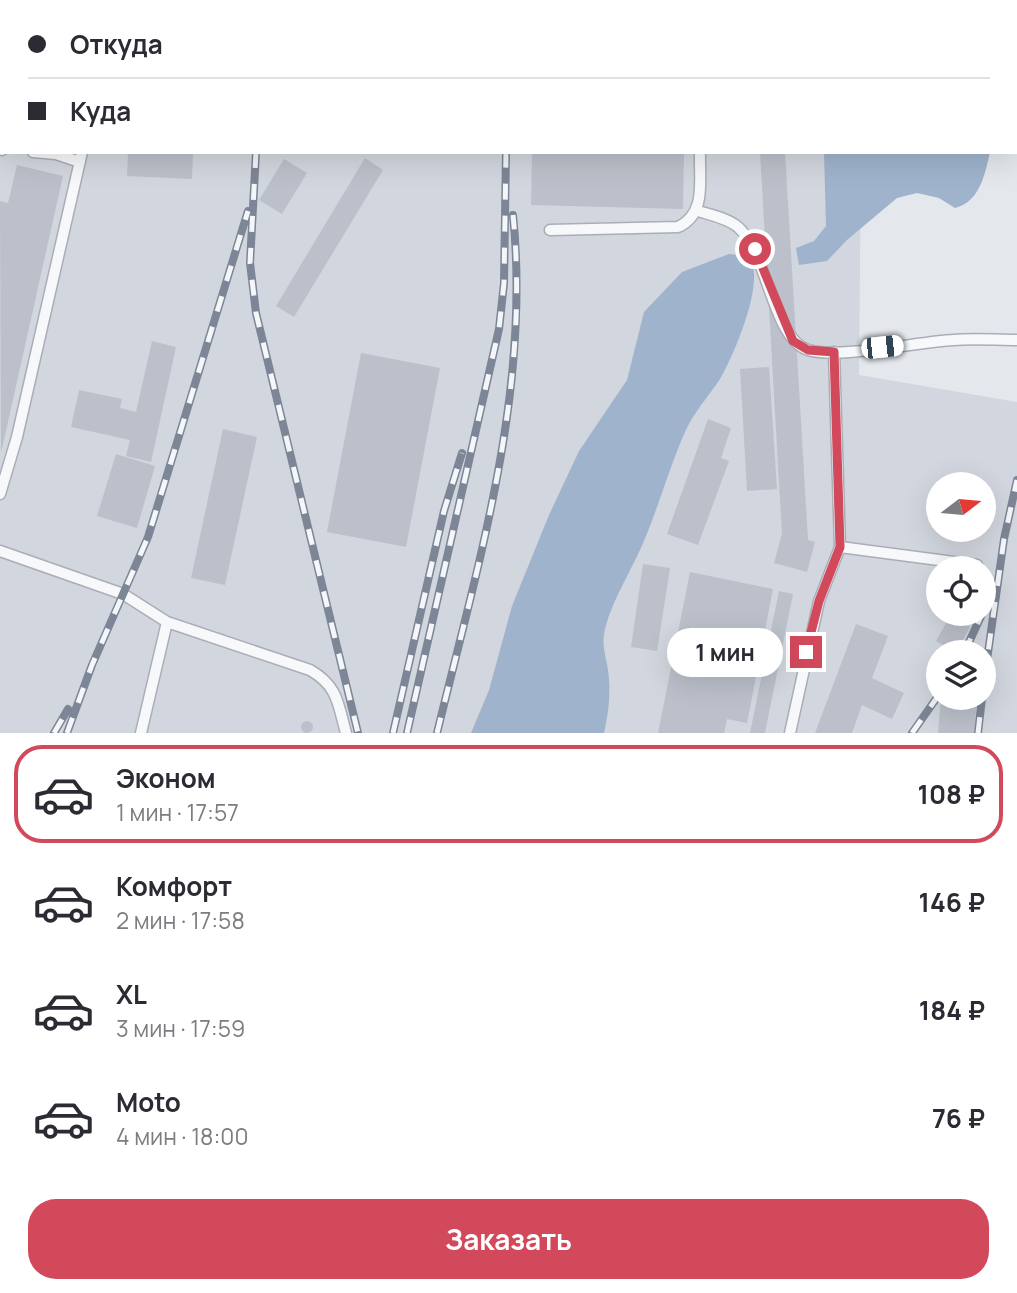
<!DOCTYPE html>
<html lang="ru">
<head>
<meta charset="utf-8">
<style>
  body { margin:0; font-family:Manrope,sans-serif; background:#f7f7f7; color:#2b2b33; height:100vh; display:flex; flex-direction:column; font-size:26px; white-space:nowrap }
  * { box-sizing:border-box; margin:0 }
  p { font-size:23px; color:#7c7c81 }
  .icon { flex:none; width:38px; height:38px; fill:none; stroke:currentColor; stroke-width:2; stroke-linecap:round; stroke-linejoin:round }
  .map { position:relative; height:733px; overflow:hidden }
  .drawer { display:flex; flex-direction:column; background:#fff; flex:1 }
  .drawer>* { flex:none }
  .hud { position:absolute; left:0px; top:0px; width:1018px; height:154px; box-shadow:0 7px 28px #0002; display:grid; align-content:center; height:154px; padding:0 28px; background:#fff }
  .needle { width:46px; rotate:74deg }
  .tools { position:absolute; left:926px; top:472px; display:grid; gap:14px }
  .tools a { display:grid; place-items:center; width:70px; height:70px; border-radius:50%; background:#fff; box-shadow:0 7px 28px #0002; font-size:35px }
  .end { position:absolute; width:32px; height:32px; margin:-16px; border:9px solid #d1495b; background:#fff; box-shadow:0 0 0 4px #fff }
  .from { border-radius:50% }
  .bubble { position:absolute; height:49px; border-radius:24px; background:#fff; box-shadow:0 7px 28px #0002; font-size:23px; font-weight:700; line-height:49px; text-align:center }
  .car { position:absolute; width:21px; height:42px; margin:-21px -10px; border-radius:9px; box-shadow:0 0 5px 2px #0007; background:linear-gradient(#fff 24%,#345 0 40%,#fff 0 76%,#345 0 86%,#fff 0) }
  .hud b { display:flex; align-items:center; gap:24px; height:66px; font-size:26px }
  .hud b+b { border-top:2px solid #e1e1e2 }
  .hud i { width:18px; height:18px; background:#2b2b33 }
  ul { padding:12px 0 0; list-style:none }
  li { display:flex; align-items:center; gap:21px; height:98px; margin:0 14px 10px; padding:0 14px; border:4px solid transparent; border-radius:28px }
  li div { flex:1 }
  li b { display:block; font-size:26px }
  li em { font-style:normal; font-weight:700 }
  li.active { border-color:#d1495b }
  li>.icon { width:63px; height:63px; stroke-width:1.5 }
  .primary-button { display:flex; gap:14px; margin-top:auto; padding:14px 28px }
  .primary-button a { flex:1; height:80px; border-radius:28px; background:#d1495b; color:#fff; font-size:28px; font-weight:700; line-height:80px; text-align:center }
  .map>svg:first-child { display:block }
</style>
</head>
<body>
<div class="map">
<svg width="1017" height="733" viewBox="0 0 1017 733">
  <rect width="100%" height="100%" fill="#e4e7ec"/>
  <path fill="#d2d6de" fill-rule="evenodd" d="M0,0H863L2,2V152H861L859,375L1017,402V733H0ZM938,485H984V530H938ZM938,569H984V614H938ZM938,653H984V698H938Z"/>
  <path fill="#9fb4cc" d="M824,152H990C985,174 980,202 955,208L939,198L917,193L897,198L847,240L827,261L799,265L796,248L814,241L826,226Z
    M729,254C742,255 754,258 754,273C756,301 734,355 720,379C708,397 694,412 685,432C670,466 660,502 646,536C634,567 613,597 605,629C601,645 606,655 608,670C611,692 609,711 604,733H471L489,690L512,606L549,515L579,451L627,380L644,312L682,272Z"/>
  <path fill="#bbc0ca" d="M128,152H193L192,179L127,176Z
    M532,152H684L683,209L531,205Z
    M760,152H785L808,540L815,542L807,572L774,563L782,534Z
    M365,158L383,170L294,317L276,306Z
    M284,159L307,173L282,214L259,200Z
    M17,165L63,176L1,453L0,201L8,203Z
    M152,341L176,347L151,462L126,456L130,440L71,427L79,390L122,399L120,408L136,412Z
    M361,353L440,368L406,547L327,532Z
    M769,367L777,489L747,491L740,369Z
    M708,419L731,428L721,458L729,461L698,545L667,534Z
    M223,429L257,437L225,585L191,578Z
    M116,454L155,466L137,528L97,516Z
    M643,564L670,568L657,651L631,647Z
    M690,572L773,589L747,723L727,719L724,733H658Z
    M779,591L793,594L765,733H750Z
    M950,616L970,627L956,652L936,641Z
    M856,624L888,636L872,678L904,693L892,719L862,705L852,733H815Z
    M941,698L977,701L974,733H938Z
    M301 727a6 6 0 1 1 12 0a6 6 0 1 1-12 0Z"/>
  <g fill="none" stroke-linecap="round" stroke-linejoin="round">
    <defs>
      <path id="lane" d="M101,2V0
        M282,2V0
        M453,2V0
        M704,2V0
        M0,149L2,150
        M33,152L56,154L80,162
        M698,211C711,215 727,218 738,227C768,254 773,339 808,350C838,359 918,342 953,340C974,338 996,340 1017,340
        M550,230L678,227C707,214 699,180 700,152
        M0,494L17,437L82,152
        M840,547L977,565L976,569
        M0,551L123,594L167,622L310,670C338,686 338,704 346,733
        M141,733L167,622
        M790,733L819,601L840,547L834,352"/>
    </defs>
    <use href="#lane" stroke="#a9aeb7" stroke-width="13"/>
    <use href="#lane" stroke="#f7f8fa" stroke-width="10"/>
    <defs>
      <path id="rail" d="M493,0V2
        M261,2V0
        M507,2V0
        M256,152L250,263L256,313L358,733
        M964,653L982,614
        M984,681L1004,539L1017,480
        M54,733L68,709
        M67,733L92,665L148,537L248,211
        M393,733L444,511L462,453
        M407,733L499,329L504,283L506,152
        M437,733C478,564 531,391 513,215
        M912,733L938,696
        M978,733L982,698"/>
    </defs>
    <use href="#rail" stroke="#7d8696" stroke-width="8"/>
    <use href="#rail" stroke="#f4f6f9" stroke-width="5" stroke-dasharray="16" stroke-linecap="butt"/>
  </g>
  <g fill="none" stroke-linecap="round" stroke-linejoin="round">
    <path stroke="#d1495b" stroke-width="9" d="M755,249L793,341L808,350L834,352L840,547L819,601L806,652"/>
  </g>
</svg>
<div class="tools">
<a><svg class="needle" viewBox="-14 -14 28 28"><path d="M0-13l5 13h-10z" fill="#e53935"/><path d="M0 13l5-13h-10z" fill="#7c7c81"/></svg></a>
<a><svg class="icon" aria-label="locate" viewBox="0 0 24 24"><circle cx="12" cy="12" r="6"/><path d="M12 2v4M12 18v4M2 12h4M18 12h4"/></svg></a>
<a><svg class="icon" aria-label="layers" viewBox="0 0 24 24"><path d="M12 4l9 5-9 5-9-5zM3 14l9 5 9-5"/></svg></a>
</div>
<i class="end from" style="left:755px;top:249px"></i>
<i class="end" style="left:806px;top:652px"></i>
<div class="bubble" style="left:667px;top:628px;width:116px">1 мин</div>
<i class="car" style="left:882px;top:347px;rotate:84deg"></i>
<div class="hud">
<b><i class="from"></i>Откуда</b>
<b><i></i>Куда</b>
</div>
</div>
<section class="drawer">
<ul>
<li class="active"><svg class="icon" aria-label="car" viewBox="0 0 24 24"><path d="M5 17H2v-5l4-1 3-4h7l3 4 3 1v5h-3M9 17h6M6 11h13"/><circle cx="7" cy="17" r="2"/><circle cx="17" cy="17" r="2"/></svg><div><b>Эконом</b><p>1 мин · 17:57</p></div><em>108 ₽</em></li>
<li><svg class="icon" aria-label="car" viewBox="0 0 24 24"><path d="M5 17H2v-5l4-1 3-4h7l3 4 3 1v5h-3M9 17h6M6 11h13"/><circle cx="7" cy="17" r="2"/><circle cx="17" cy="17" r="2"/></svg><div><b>Комфорт</b><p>2 мин · 17:58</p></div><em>146 ₽</em></li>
<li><svg class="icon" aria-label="car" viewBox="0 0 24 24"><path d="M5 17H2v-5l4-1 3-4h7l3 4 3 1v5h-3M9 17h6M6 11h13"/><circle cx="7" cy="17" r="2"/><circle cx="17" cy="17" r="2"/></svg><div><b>XL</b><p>3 мин · 17:59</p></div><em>184 ₽</em></li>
<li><svg class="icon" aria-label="car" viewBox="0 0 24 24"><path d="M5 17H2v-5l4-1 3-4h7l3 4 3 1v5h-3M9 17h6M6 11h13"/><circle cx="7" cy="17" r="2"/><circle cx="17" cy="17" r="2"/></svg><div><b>Moto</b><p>4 мин · 18:00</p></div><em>76 ₽</em></li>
</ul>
<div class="primary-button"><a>Заказать</a></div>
</section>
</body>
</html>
